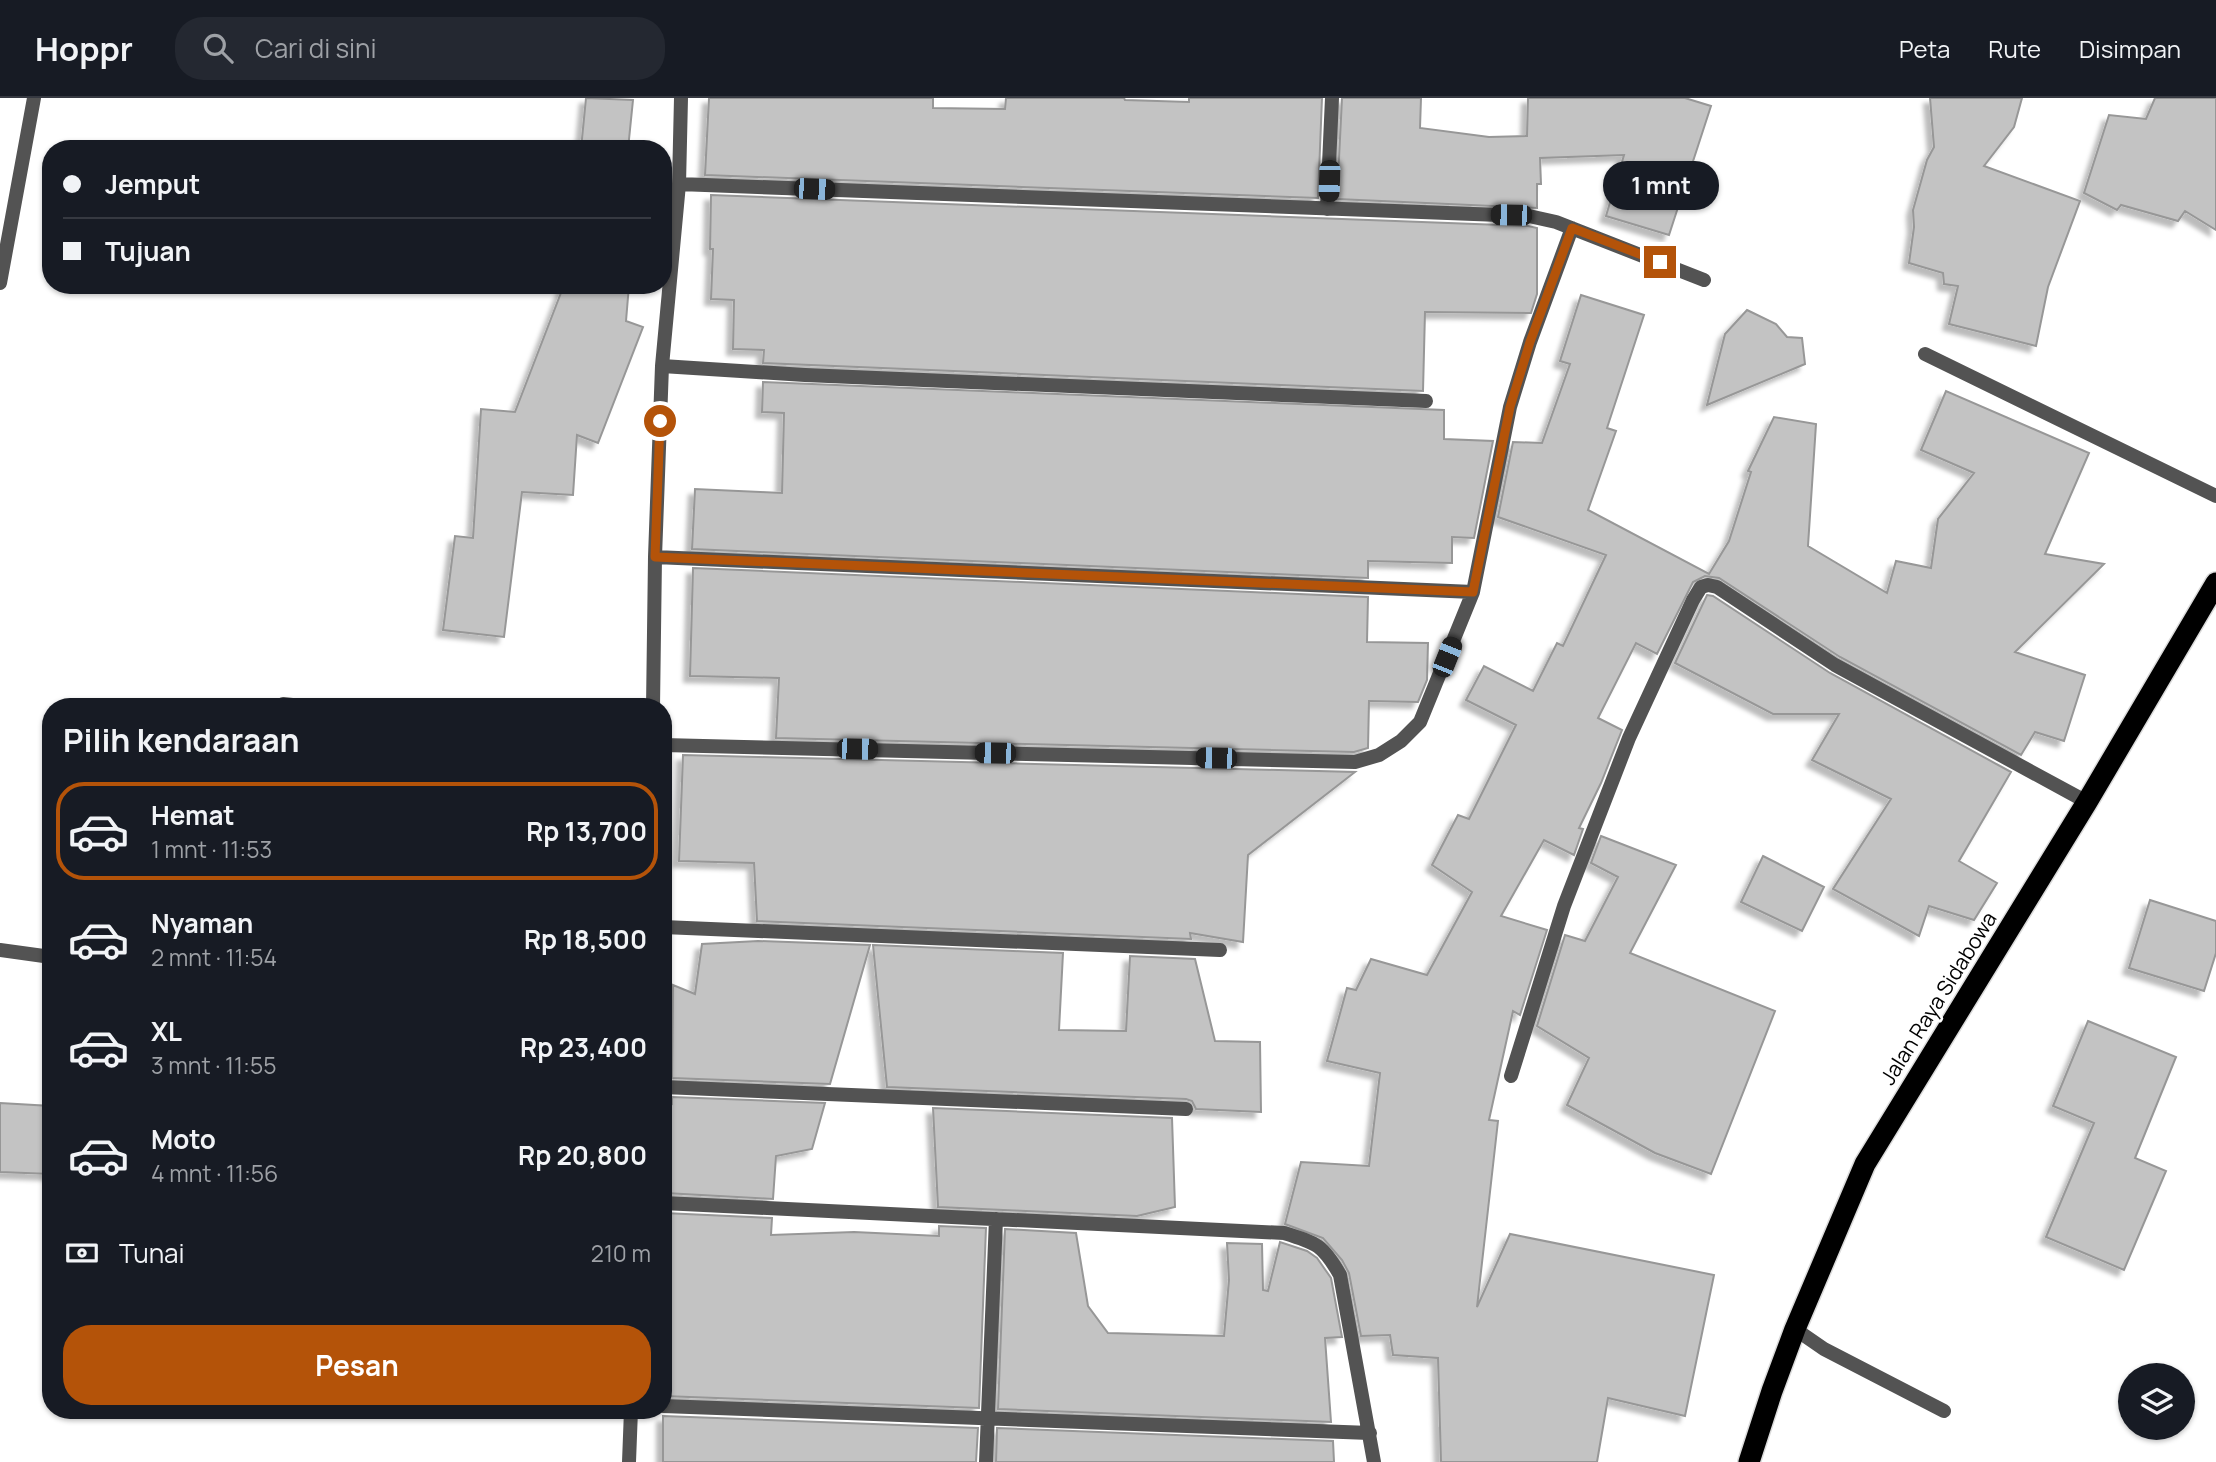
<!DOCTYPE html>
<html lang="id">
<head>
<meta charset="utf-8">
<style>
  body { margin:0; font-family:Manrope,sans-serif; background:#242831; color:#f1f3f6; height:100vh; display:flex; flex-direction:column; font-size:26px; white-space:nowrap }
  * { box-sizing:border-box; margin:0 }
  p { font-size:23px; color:#9ea1a6 }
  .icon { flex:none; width:38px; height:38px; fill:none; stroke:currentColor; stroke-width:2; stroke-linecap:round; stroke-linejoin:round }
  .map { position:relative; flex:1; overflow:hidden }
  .sheet { position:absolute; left:42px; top:600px; width:630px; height:721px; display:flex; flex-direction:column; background:#171b24; border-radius:28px; box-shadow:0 2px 5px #0004 }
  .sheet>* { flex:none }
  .guide { position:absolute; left:42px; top:42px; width:630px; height:154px; border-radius:28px; box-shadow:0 2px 5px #0004; display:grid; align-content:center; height:154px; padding:0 21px; background:#171b24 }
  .fabs { position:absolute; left:2118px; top:1265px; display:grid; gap:14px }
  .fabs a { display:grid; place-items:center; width:77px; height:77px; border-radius:50%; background:#171b24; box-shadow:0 2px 5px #0004; font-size:35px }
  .end { position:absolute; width:32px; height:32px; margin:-16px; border:9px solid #b45309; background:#fff; box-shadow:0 0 0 4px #fff }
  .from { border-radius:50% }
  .bubble { position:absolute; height:49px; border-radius:24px; background:#171b24; box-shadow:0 2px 5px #0004; font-size:23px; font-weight:700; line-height:49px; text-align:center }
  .car { position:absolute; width:21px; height:42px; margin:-21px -10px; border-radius:9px; box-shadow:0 0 5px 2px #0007; background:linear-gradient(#222 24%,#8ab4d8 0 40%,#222 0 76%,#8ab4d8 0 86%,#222 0) }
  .guide b { display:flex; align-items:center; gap:24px; height:66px; font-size:26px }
  .guide b+b { border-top:2px solid #363941 }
  .guide i { width:18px; height:18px; background:#f1f3f6 }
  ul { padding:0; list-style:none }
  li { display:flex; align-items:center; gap:21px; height:98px; margin:0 14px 10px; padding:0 7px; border:4px solid transparent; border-radius:28px }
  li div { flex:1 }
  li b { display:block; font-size:26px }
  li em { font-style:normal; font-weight:700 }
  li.active { border-color:#b45309 }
  li>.icon { width:63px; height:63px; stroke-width:1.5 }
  h2 { padding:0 21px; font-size:32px; line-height:84px }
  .pay { display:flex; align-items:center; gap:18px; height:77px; padding:0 21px; font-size:26px }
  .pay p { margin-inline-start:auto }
  .primary-button { display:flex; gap:14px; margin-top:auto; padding:14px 21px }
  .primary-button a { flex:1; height:80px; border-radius:28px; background:#b45309; color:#fff; font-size:28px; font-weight:700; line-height:80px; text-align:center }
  header { display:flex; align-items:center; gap:42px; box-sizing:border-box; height:98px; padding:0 35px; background:#171b24; border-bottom:2px solid #363941 }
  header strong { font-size:33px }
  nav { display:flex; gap:38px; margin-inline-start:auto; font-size:24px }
  .search { width:490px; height:63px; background:#242831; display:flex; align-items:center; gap:18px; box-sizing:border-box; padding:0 24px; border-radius:28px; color:#9ea1a6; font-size:26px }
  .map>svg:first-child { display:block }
</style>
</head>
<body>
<header>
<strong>Hoppr</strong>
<div class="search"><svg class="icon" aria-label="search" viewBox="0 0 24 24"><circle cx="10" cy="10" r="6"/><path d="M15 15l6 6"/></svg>Cari di sini</div>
<nav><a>Peta</a><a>Rute</a><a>Disimpan</a></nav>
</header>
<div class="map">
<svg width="2216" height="1364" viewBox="0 0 2216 1364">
  <defs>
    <filter id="shadow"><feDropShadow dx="-6" dy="6" stdDeviation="2" flood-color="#0004"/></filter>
  </defs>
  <rect width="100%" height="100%" fill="#fff"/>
  <path fill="#c3c3c3" stroke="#979797" stroke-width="2" filter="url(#shadow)" d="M586,0L633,2L628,51H581Z
    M709,0H933V10L1005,11L1006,0H1124L1125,2L1189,4V0H1322L1318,100L705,77Z
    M1342,0H1421L1420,30L1489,39L1527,38L1528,0H1685L1711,8L1669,137L1606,118L1624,57L1540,60L1541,86H1537V110L1337,101Z
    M1930,0H2022L2014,29L1984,68L2080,103L2048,189L2036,248L1949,226L1958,188L1944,186L1943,175L1909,165L1914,129L1913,112L1927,62L1934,49Z
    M2155,0H2216V132L2185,113L2178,123L2121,107L2117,112L2084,95L2109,17L2146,21Z
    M711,97L1528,128L1537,130V196L1531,215L1425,214L1423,293L763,265L764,252L733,251L734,202L711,201L713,151H710Z
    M564,187H629L626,223L643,229L598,345L577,337L573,397L522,394L504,539L443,532L455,438L473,440L481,311L515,314Z
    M1581,197L1644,217L1607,330L1616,333L1588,412L1709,476L1729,443L1751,374L1748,373L1774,319L1816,326L1808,448L1887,495L1896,463L1931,470L1938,421L1974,375L1921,352L1946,293L2089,355L2045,456L2104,466L2015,554L2085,577L2064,643L2035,634L2021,657L1840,559L1719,480L1705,478L1693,484L1657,556L1636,545L1598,620L1622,632L1601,685L1579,730L1583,731L1574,757L1544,742L1501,818L1547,832L1520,917L1513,913L1489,1022L1498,1023L1477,1209L1510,1136L1714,1177L1685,1318L1608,1300L1597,1364H1441L1438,1260L1393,1257L1390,1237L1361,1238L1349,1175L1342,1162L1323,1140L1285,1126L1301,1064L1369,1068L1380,975L1327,963L1347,890L1356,892L1371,861L1427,877L1472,794L1432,767L1458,717L1469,721L1516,627L1466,602L1484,568L1533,593L1557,545L1563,548L1606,457L1498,419L1513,344L1542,345L1570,266L1560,263Z
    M1747,212L1776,226L1787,239L1802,240L1805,266L1707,307L1725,236Z
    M763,284L1444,312V341L1493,343L1474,440L1452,439V465L1368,463V480L692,451L695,391L782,395L784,315L762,314Z
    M693,470L1368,499L1367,544L1428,545L1427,582L1418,604L1369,603L1368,650L1354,654L776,640L779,580L690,578Z
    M1707,497L1713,498L1830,575L2011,674L1959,763L1997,785L1974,822L1929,808L1919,838L1833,791L1891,701L1812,662L1839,616H1773L1675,565Z
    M683,657L1355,674L1248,757L1243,844L1190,835L1191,841L757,823L754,765L679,763Z
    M1601,738L1676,767L1630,855L1775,913L1711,1076L1655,1055L1567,1007L1589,960L1537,928L1565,837L1585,843L1618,779L1591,765Z
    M1763,758L1824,789L1802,833L1741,804Z
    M2150,802L2216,823V855L2204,893L2129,870Z
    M758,843L870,847L830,986L672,980L673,887L695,896L702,846Z
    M873,847L1063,855L1059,932L1126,933L1130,858L1195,861L1215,943L1260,944L1261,1014L1196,1011L1192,1003L1186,1001L887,989Z
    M2088,923L2176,959L2135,1060L2166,1073L2124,1172L2046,1139L2094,1025L2053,1008Z
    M672,999L825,1005L812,1051L776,1058L773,1101L665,1095L668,1005L672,1006Z
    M0,1005L51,1008V1076L0,1074Z
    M933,1010L1172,1020L1175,1109L1137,1118L938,1109Z
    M664,1115L772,1120L771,1137L854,1134L939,1138V1128L986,1130L979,1310L663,1298Z
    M1005,1131L1076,1135L1088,1208L1108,1235L1224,1238L1229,1182L1227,1145L1262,1146L1263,1192L1268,1193L1280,1144L1307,1153L1317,1160L1331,1180L1342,1239L1325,1240L1331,1324L998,1311Z
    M663,1318L978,1330L976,1364H663Z
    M997,1330L1333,1343L1334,1364H996Z"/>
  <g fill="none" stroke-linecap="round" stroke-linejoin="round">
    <defs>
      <path id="highway" d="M1749,1364L1772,1293L1795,1231L1865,1066L2087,704L2216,485"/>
    </defs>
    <use href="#highway" stroke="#dbdbdb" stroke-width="24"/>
    <path stroke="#535353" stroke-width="14" d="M283,606L311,609
      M1795,1231L1824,1251L1944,1313"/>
    <path stroke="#535353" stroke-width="14" d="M679,86L1529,118L1556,124L1704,182
      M1327,111L1332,0
      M0,185L34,0
      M1925,256L2216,398
      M662,268L805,277L1426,303
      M655,459L1473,494
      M653,609L655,459L662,268L679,86L681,0
      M663,647L1355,664L1379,657L1401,643L1420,624L1473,494L1510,309L1530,244L1572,130
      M663,829L1220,852
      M0,852L51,859
      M1511,978L1564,808L1629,640L1693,502L1701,489L1708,487L1717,489L1835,567L2087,704
      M663,989L1186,1011
      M663,1105L1284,1135C1317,1145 1323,1147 1340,1177L1374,1364
      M663,1308L1370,1335
      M629,1364L631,1312
      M986,1364L996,1121"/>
    <use href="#highway" stroke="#000" stroke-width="21"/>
  </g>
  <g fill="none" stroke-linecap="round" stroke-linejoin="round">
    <path stroke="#b45309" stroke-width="9" d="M660,323L655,459L1473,494L1510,309L1530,244L1572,130L1660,164"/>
  </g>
  <g text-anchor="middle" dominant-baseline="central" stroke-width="5" stroke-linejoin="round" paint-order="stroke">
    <g font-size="21" fill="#000" stroke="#fff">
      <text transform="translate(1938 900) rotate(-58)">Jalan Raya Sidabowa</text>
    </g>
  </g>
</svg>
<div class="fabs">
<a><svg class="icon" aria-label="layers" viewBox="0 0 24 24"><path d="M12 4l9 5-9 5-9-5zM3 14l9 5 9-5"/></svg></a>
</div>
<i class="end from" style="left:660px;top:323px"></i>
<i class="end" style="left:1660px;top:164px"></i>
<div class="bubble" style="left:1603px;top:63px;width:116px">1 mnt</div>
<i class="car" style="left:1329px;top:83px;rotate:182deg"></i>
<i class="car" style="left:814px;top:91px;rotate:92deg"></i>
<i class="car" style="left:1511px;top:117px;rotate:271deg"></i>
<i class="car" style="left:1447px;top:559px;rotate:22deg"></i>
<i class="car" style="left:857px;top:651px;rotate:91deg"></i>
<i class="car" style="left:995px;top:655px;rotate:271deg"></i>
<i class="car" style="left:1216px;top:660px;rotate:271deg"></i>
<div class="guide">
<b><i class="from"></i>Jemput</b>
<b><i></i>Tujuan</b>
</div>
<section class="sheet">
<h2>Pilih kendaraan</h2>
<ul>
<li class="active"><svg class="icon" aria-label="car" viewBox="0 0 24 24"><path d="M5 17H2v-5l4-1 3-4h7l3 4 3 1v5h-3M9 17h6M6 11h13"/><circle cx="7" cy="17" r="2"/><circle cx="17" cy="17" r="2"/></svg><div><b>Hemat</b><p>1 mnt · 11:53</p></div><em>Rp 13,700</em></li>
<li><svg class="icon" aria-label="car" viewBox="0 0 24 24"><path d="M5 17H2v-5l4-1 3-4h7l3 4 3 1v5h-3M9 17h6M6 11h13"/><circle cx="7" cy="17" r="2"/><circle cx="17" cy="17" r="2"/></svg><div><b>Nyaman</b><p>2 mnt · 11:54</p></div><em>Rp 18,500</em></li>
<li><svg class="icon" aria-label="car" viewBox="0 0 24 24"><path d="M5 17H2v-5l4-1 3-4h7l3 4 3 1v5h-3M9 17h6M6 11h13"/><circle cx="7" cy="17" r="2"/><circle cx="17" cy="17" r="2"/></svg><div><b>XL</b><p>3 mnt · 11:55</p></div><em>Rp 23,400</em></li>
<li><svg class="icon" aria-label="car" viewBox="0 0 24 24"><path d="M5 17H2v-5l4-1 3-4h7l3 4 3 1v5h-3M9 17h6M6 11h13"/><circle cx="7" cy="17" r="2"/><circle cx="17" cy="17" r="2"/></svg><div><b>Moto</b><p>4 mnt · 11:56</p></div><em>Rp 20,800</em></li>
</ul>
<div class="pay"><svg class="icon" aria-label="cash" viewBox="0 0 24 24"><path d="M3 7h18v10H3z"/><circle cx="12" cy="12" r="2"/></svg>Tunai<p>210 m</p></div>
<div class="primary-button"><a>Pesan</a></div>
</section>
</div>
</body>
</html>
